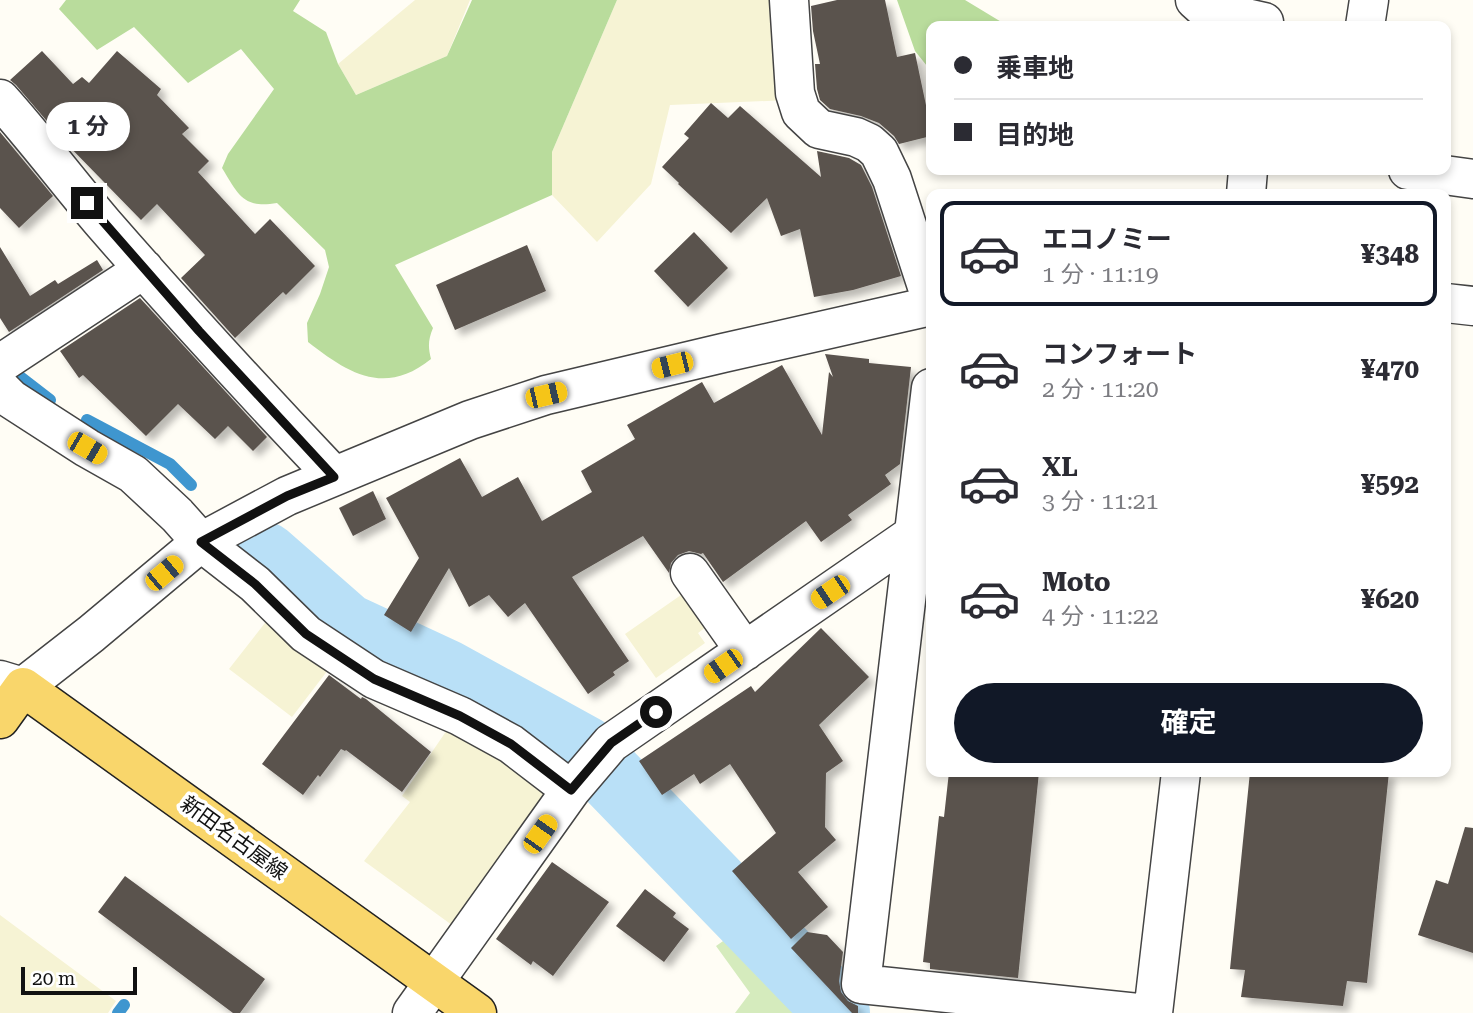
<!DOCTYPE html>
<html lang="ja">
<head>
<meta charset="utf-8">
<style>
  body { margin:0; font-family:"Roboto Serif","Noto Sans JP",serif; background:#f7f7f7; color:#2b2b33; height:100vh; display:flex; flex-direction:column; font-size:26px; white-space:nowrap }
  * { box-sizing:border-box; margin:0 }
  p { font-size:23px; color:#7c7c81 }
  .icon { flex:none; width:38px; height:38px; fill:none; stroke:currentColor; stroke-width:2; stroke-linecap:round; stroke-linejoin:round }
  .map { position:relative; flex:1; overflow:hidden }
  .details { position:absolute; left:926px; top:189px; width:525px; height:588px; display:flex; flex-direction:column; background:#fff; border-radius:14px; box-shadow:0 4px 10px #0003 }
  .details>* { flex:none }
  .guide { position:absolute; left:926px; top:21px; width:525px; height:154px; border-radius:14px; box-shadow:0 4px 10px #0003; display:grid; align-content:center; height:154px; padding:0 28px; background:#fff }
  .scale { position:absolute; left:21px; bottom:18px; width:116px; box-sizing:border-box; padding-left:7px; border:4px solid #111; border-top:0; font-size:19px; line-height:24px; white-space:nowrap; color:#111; -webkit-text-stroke:5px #fff; paint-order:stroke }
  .end { position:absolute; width:32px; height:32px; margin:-16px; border:9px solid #111; background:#fff; box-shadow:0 0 0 4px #fff }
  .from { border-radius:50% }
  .bubble { position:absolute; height:49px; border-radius:24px; background:#fff; box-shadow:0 4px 10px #0003; font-size:23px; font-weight:700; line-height:49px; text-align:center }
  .car { position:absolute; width:21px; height:42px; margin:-21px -10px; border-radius:9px; box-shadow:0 0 5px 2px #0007; background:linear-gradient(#f5c518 24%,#345 0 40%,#f5c518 0 76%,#345 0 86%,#f5c518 0) }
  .guide b { display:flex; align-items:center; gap:24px; height:66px; font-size:26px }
  .guide b+b { border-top:2px solid #e1e1e2 }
  .guide i { width:18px; height:18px; background:#2b2b33 }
  ul { padding:12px 0 0; list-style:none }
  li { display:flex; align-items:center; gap:21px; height:105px; margin:0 14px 10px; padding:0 14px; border:4px solid transparent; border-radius:14px }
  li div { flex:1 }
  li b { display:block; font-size:26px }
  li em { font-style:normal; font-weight:700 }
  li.selected { border-color:#111827 }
  li>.icon { width:63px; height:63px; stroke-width:1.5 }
  .primary-button { display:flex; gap:14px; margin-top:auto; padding:14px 28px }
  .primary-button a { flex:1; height:80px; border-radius:42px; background:#111827; color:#fff; font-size:28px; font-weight:700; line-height:80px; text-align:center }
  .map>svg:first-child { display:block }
</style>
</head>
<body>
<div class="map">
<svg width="1473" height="1013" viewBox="0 0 1473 1013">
  <defs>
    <filter id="shadow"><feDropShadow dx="6" dy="6" stdDeviation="3.5" flood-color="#0004"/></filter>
  </defs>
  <rect width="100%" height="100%" fill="#fffdf5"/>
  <path fill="#f6f3d4" d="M415,0H470L447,56L356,95L338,64Z
    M617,0H783L789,100L670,105L651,184L597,242L552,195V152Z
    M681,595L697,607L710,624L698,633L705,643L656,678L625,634Z
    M268,619L328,670L292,717L229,669Z
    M449,727L543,789L544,804L456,928L364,861L410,802L402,796Z
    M0,915L116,1001L108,1013H0Z"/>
  <path fill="#d5ebbd" d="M736,932L772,975L808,1013H735L750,993L716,946Z"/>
  <path fill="#b9dc9c" d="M66,0H300L293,11L326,32L338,64L356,95L447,56L472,0H617L552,152V195L395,265L433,328C428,340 428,347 431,359C385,396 349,374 308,342L307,323L320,294L329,267L325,250L277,203C243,209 238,194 222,168L228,154L274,89L241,49L188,83L134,27L97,50L59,9Z
    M897,0H965L1008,26H931V71L915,51Z"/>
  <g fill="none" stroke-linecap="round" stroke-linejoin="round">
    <path stroke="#3f96cf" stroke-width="12" d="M15,373L50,400
      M87,420L170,464L191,485
      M118,1013L124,1005"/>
    <path stroke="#b9e0f7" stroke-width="68" d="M265,556L346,627L445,673L585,750L826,999L836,1013"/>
  </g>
  <path fill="#5a524d" filter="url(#shadow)" d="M837,0H885L897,57L915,53L931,129V136L899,144L894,136L879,123L861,116L830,109L820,100L817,89L815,64H820L813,31L811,6Z
    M42,51L73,84L82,77L89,83L117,51L161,89L157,95L189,128L182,134L209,161L198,172L255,234L270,219L315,266L286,295L283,292L235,338L181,278L205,255L157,204L141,220L63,140L16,85L10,80Z
    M711,103L728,118L740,106L821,177L817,151L849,158L861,165L872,187L901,276L853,290L814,297L800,229L781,236L767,198L731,233L678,184L679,183L662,167L689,138L684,134Z
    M0,132L53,196L19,228L0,208Z
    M694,232L728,268L688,307L654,271Z
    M527,245L546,291L455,330L436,285Z
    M0,247L30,296L55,280L58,284L97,260L103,270L9,332L0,318Z
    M140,298L267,437L253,451L228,426L215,439L178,404L146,436L83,375L79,378L60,351Z
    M825,354L869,359V363L911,367L900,464L885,475L891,484L848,515L852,520L821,542L806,521L723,582L703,553L701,554L689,551L678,555L671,563L669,573L643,536L572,577L629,661L613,672L615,675L588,694L525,603L508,617L489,595L469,607L449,568L411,632L384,615L419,558L386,498L460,458L482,497L518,477L542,521L592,492L581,471L635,439L627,425L702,382L714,403L782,365L822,435L829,372L833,377Z
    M373,491L386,519L353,536L339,508Z
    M821,628L869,677L819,725L843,761L826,773L825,827L836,840L798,872L828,907L791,939L732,871L776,833L730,764L700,784L694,774L662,795L639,761L751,686L755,692Z
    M329,675L361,699L362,697L366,699L431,752L402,792L346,750L345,751L341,749L320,777L318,775L303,795L262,764Z
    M949,772H1039L1018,978L930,969V963L923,962L939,816L944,817Z
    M1250,772H1389L1367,983L1347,981L1343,1006L1241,997L1245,970L1230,969Z
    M1465,827L1473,828V953L1418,935L1436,880L1448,884Z
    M552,862L609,902L553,976L533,961L531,965L496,939Z
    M125,876L265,979L240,1013H233L98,912Z
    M645,889L676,913L673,917L689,929L664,962L616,926Z
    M807,932L827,935L843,952L839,981L841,992L848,1001L858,1006V1013H852L791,948Z"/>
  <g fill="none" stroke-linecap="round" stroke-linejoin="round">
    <defs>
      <path id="minor" d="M789,0L795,93L801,112L819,129L856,137L869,143L879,152L892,179L931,299
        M1195,0L1205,9L1264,22
        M1365,26L1369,0
        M0,99C36,139 68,182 103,223C178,309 255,393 334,476
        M1408,170L1473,179
        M1246,194L1248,170
        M1446,303L1473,306
        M0,364L144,269
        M0,388L11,399L87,448L133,474L177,515L201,542L255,584L306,634L374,679L460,716L511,744L571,790
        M931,388L861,984L1138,1013
        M690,573L745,651
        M0,680L23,687L91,634L201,542L287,496L470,420L546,395L723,353L931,306
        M412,1013L571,790L611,743L914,534
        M1153,1013L1181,772"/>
      <path id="major" d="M0,719L23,687L477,1013"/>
    </defs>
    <use href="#minor" stroke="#444" stroke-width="41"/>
    <use href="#major" stroke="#222" stroke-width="41"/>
    <use href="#minor" stroke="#fff" stroke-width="38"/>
    <use href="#major" stroke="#f9d66b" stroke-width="38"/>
  </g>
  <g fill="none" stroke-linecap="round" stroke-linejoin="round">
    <path stroke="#111" stroke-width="9" d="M87,203L199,331L334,477L287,496L201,542L255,584L306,634L374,679L460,716L511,744L571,790L611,743L656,712"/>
  </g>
  <g text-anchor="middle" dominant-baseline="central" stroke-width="7" stroke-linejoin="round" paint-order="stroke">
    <g font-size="21" fill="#111" stroke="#fff">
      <text transform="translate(234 838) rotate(36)">新田名古屋線</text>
    </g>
  </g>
</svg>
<div class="scale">20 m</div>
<i class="end from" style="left:656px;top:712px"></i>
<i class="end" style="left:87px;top:203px"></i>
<div class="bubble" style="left:46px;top:102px;width:84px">1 分</div>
<i class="car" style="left:672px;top:365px;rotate:256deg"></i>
<i class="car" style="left:546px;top:395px;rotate:77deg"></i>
<i class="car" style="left:87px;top:448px;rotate:120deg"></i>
<i class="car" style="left:164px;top:573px;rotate:50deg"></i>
<i class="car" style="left:830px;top:592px;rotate:236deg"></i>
<i class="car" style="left:723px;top:666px;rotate:235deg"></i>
<i class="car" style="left:540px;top:834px;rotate:35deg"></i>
<div class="guide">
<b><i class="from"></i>乗車地</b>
<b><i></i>目的地</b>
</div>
<section class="details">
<ul>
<li class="selected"><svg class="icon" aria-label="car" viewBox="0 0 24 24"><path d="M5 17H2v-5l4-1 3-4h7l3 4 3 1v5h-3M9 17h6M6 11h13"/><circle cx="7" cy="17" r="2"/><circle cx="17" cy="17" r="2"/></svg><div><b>エコノミー</b><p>1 分 · 11:19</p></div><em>¥348</em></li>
<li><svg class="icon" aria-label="car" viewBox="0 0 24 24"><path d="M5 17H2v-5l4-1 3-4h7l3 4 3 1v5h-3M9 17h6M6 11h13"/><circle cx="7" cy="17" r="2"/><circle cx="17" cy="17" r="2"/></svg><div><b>コンフォート</b><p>2 分 · 11:20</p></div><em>¥470</em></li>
<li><svg class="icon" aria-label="car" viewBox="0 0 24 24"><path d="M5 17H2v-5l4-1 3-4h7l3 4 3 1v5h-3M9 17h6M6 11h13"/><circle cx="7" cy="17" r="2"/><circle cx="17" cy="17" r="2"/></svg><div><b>XL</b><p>3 分 · 11:21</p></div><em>¥592</em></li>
<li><svg class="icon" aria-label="car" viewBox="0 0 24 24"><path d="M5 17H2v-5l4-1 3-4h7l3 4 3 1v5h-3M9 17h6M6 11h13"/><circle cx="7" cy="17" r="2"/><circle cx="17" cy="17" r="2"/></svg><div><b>Moto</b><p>4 分 · 11:22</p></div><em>¥620</em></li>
</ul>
<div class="primary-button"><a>確定</a></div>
</section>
</div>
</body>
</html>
